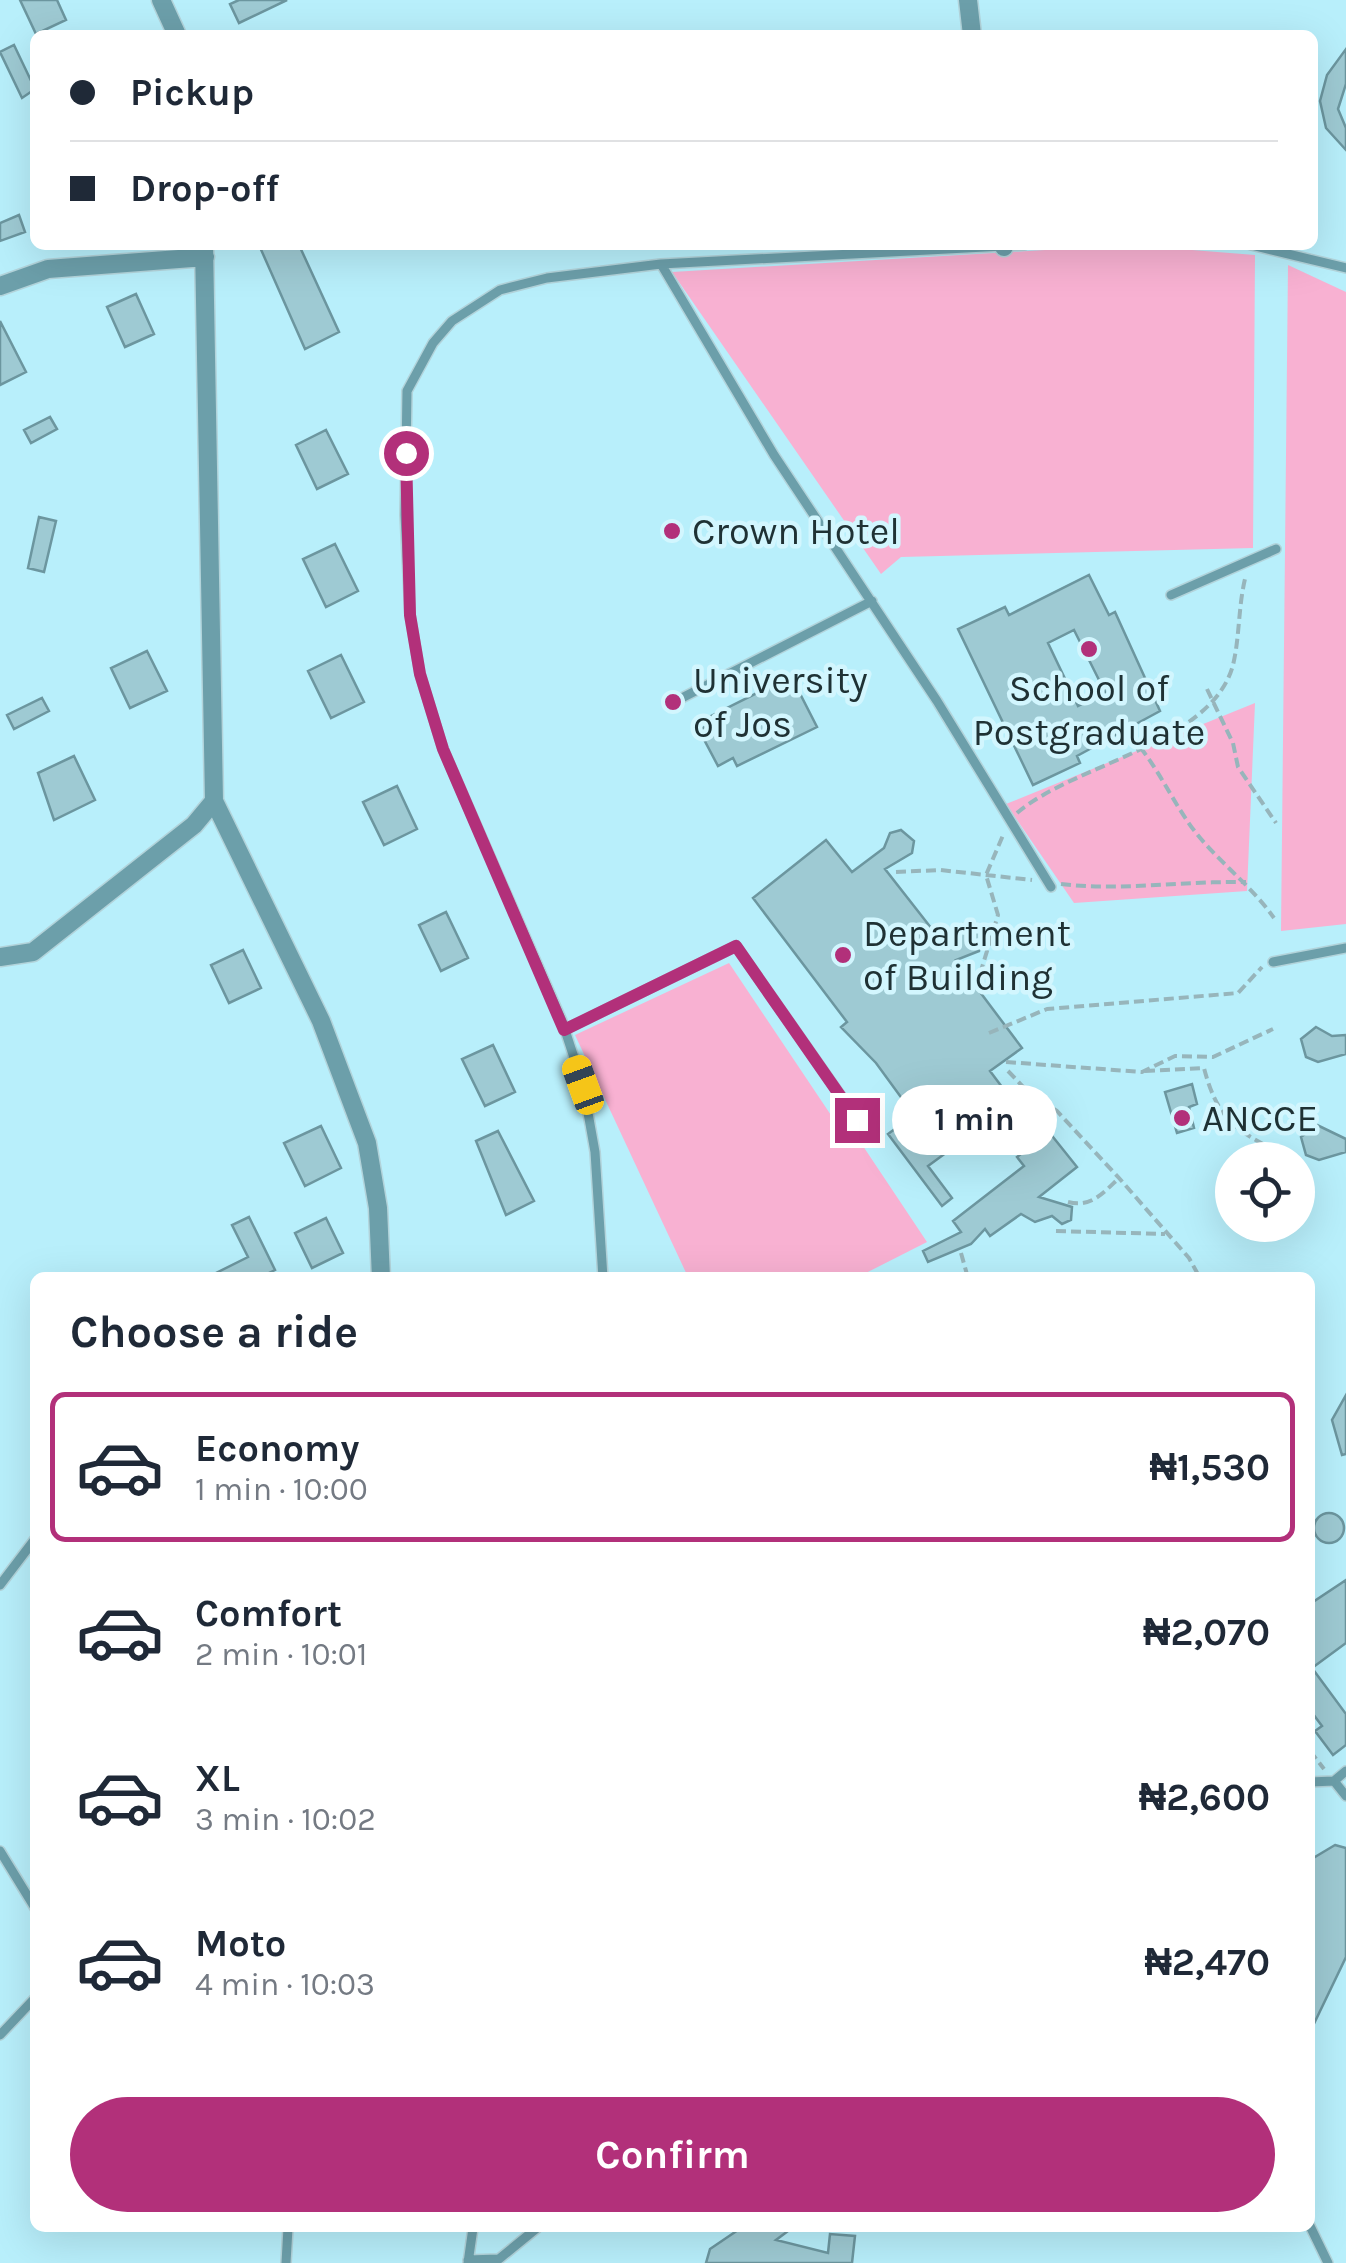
<!DOCTYPE html>
<html lang="en">
<head>
<meta charset="utf-8">
<style>
  body { margin:0; font-family:Karla,sans-serif; background:#f6f6f7; color:#1f2937; height:100vh; display:flex; flex-direction:column; font-size:38px; white-space:nowrap }
  * { box-sizing:border-box; margin:0 }
  p { font-size:32px; color:#747a83 }
  .icon { flex:none; width:55px; height:55px; fill:none; stroke:currentColor; stroke-width:2; stroke-linecap:round; stroke-linejoin:round }
  .map { position:relative; flex:1; overflow:hidden }
  .drawer { position:absolute; left:30px; top:1272px; width:1285px; height:960px; display:flex; flex-direction:column; background:#fff; border-radius:15px; box-shadow:0 10px 40px #0002 }
  .drawer>* { flex:none }
  .hud { position:absolute; left:30px; top:30px; width:1288px; height:220px; border-radius:15px; box-shadow:0 10px 40px #0002; display:grid; align-content:center; height:220px; padding:0 40px; background:#fff }
  .fabs { position:absolute; left:1215px; top:1142px; display:grid; gap:20px }
  .fabs a { display:grid; place-items:center; width:100px; height:100px; border-radius:50%; background:#fff; box-shadow:0 10px 40px #0002; font-size:50px }
  .end { position:absolute; width:45px; height:45px; margin:-22px; border:12px solid #b2307a; background:#fff; box-shadow:0 0 0 5px #fff }
  .from { border-radius:50% }
  .bubble { position:absolute; height:70px; border-radius:35px; background:#fff; box-shadow:0 10px 40px #0002; font-size:32px; font-weight:700; line-height:70px; text-align:center }
  .car { position:absolute; width:30px; height:60px; margin:-30px -15px; border-radius:12px; box-shadow:0 0 8px 2px #0007; background:linear-gradient(#f5c518 24%,#345 0 40%,#f5c518 0 76%,#345 0 86%,#f5c518 0) }
  .hud b { display:flex; align-items:center; gap:35px; height:95px; font-size:38px }
  .hud b+b { border-top:2px solid #e0e1e3 }
  .hud i { width:25px; height:25px; background:#1f2937 }
  ul { padding:0; list-style:none }
  li { display:flex; align-items:center; gap:30px; height:150px; margin:0 20px 15px; padding:0 20px; border:5px solid transparent; border-radius:15px }
  li div { flex:1 }
  li b { display:block; font-size:38px }
  li em { font-style:normal; font-weight:700 }
  li.on { border-color:#b2307a }
  li>.icon { width:90px; height:90px; stroke-width:1.5 }
  h2 { padding:0 40px; font-size:45px; line-height:120px }
  .primary-button { display:flex; gap:20px; margin-top:auto; padding:20px 40px }
  .primary-button a { flex:1; height:115px; border-radius:60px; background:#b2307a; color:#fff; font-size:40px; font-weight:700; line-height:115px; text-align:center }
  .map>svg:first-child { display:block }
</style>
</head>
<body>
<div class="map">
<svg width="1346" height="2263" viewBox="0 0 1346 2263">
  <rect width="100%" height="100%" fill="#d2f6fe"/>
  <path fill="#b8effb" fill-rule="evenodd" d="M0,0H1346V2263H0ZM35,35H1312V245H35ZM1232,1160H1298V1225H1232ZM35,1278H1310V2228H35Z"/>
  <path fill="#f8b1d2" d="M1129,245L1255,255L1253,548L901,557L881,574L672,272Z
    M1288,265L1346,292V924L1281,931Z
    M1255,703L1247,891L1074,903L1006,804Z
    M729,963L845,1136L853,1131L927,1242L858,1277H688L575,1035Z"/>
  <path fill="#9ecad3" stroke="#6c969f" stroke-width="2.5" fill-rule="evenodd" d="M20,0H57L66,20L36,34Z
    M239,0H287L239,23L230,4Z
    M14,45L35,89L22,98L0,52Z
    M1346,49V84L1338,109L1346,128V150L1326,128L1320,101L1327,75Z
    M19,215L25,232L0,241V223Z
    M259,245H299L339,332L305,349Z
    M136,294L154,334L125,347L107,307Z
    M0,321L26,372L0,385Z
    M50,417L57,429L31,443L24,430Z
    M326,430L348,474L317,489L296,445Z
    M39,517L56,521L44,572L28,568Z
    M335,544L358,591L326,607L303,559Z
    M1089,575L1109,615L1115,612L1160,711L1077,756L1080,763L1033,785L958,629L1005,607L1009,615ZM1074,630L1105,692L1078,706L1048,643Z
    M147,651L167,691L130,708L111,668Z
    M341,655L364,702L331,718L308,671Z
    M791,676L817,727L737,766L733,758L718,766L699,730L714,722L711,716Z
    M42,698L49,711L14,729L7,715Z
    M74,756L95,800L54,820L38,773Z
    M397,786L417,829L384,845L363,802Z
    M901,830L914,841L912,853L885,869L946,947L963,924L981,932L979,951L956,960L1022,1048L990,1071L1014,1103L928,1166L952,1198L942,1206L888,1134L914,1115L876,1063L841,1027L847,1022L753,898L826,840L852,872L884,848L890,833Z
    M446,912L468,958L441,971L419,925Z
    M243,950L261,988L229,1003L211,965Z
    M1316,1027L1332,1036L1346,1035V1054L1318,1062L1306,1057L1301,1039Z
    M493,1045L515,1092L485,1106L462,1059Z
    M1192,1084L1197,1104L1189,1107L1194,1128L1177,1133L1165,1092Z
    M1317,1125L1346,1139V1152L1319,1160L1306,1155L1301,1137Z
    M321,1126L341,1168L305,1186L284,1143Z
    M498,1131L534,1201L506,1215L476,1141Z
    M1049,1132L1077,1167L1039,1197L1072,1207L1071,1220L1062,1224L1052,1216L1035,1222L1021,1214L990,1236L985,1229L971,1244L928,1262L923,1251L961,1232L953,1221L1024,1166L1017,1157Z
    M249,1217L275,1270L259,1278H206L248,1257L232,1225Z
    M326,1218L343,1253L312,1268L295,1233Z
    M1346,1395V1454L1342,1455L1332,1420Z
    M1314 1528a15 15 0 1 1 30 0a15 15 0 1 1-30 0Z
    M1346,1580V1643L1312,1668L1346,1714V1745L1333,1755L1315,1731L1322,1726L1310,1710V1604Z
    M1335,1845L1346,1848V1957L1310,2032V1860Z
    M741,2228H792L776,2240L828,2253L830,2234L855,2236L852,2263H706L710,2249Z"/>
  <g fill="none" stroke-linecap="round" stroke-linejoin="round">
    <defs>
      <path id="service" d="M1251,245L1346,268
        M661,264L774,455L937,701L1051,887
        M1171,595L1276,549
        M670,704L872,601
        M1273,962L1346,948
        M564,1030L736,946L857,1119
        M603,1278L595,1152L583,1085L562,1021L443,749L420,674L410,615L405,515L407,391L433,343L452,321L500,290L547,278L661,264L1024,245
        M0,1585L35,1539
        M1334,1781L1346,1796
        M1310,1782L1334,1781L1346,1771
        M0,1851L35,1908
        M0,2035L35,1998
        M1310,2226L1328,2263
        M468,2260L499,2259L537,2228
        M286,2263L288,2228
        M468,2263L473,2228"/>
      <path id="minor" d="M161,0L177,35
        M968,0L972,35
        M204,245L214,801L321,1021L367,1143L378,1208L381,1278
        M1003,245L1004,247
        M0,286L48,269L205,257
        M0,957L33,952L194,825L214,801"/>
    </defs>
    <use href="#service" stroke="#b2d3da" stroke-width="12"/>
    <use href="#minor" stroke="#b2d3da" stroke-width="21"/>
    <path stroke="#97b5bb" stroke-width="4" stroke-dasharray="10 5" stroke-linecap="butt" d="M1207,689L1233,743L1238,767L1276,823
      M1140,747C1158,770 1170,795 1186,819C1210,856 1249,882 1274,918
      M1017,813C1074,764 1212,744 1233,665C1240,636 1238,605 1246,575
      M896,872L940,870L1032,880
      M1061,884C1122,891 1184,881 1246,882
      M980,974L998,915L986,875L1004,833
      M989,1033L1047,1009L1238,993L1262,967
      M1006,1062L1142,1072L1175,1056L1213,1057L1273,1029
      M1008,1071L1030,1094L1057,1111L1119,1178L1189,1258L1200,1278
      M1145,1071L1204,1068C1217,1118 1235,1131 1281,1153
      M1000,1146L1010,1110L1030,1094
      M1068,1202C1091,1208 1103,1193 1119,1178
      M1056,1231L1165,1234
      M961,1253L968,1278
      M1310,1751L1324,1769"/>
    <use href="#service" stroke="#6c9faa" stroke-width="9"/>
    <use href="#minor" stroke="#6c9faa" stroke-width="18"/>
  </g>
  <g fill="none" stroke-linecap="round" stroke-linejoin="round">
    <path stroke="#b2307a" stroke-width="12" d="M406,453L410,615L420,674L443,749L564,1030L736,946L857,1120"/>
  </g>
  <g fill="#b2307a" stroke="#d2f6fe" stroke-width="4">
    <circle cx="672" cy="531" r="10"/>
    <circle cx="1089" cy="649" r="10"/>
    <circle cx="673" cy="702" r="10"/>
    <circle cx="843" cy="955" r="10"/>
    <circle cx="1182" cy="1118" r="10"/>
  </g>
  <g text-anchor="middle" dominant-baseline="central" stroke-width="9" stroke-linejoin="round" paint-order="stroke">
    <g font-size="38" fill="#1f3134" stroke="#d2f6fe" text-anchor="start">
      <text x="692" y="531">Crown Hotel</text>
      <text x="693" y="680">University<tspan x="693" dy="44">of Jos</tspan></text>
      <text x="1089" y="688" text-anchor="middle">School of<tspan x="1089" dy="44">Postgraduate</tspan></text>
      <text x="863" y="933">Department<tspan x="863" dy="44">of Building</tspan></text>
      <text x="1202" y="1118">ANCCE</text>
    </g>
  </g>
</svg>
<div class="fabs">
<a><svg class="icon" aria-label="locate" viewBox="0 0 24 24"><circle cx="12" cy="12" r="6"/><path d="M12 2v4M12 18v4M2 12h4M18 12h4"/></svg></a>
</div>
<i class="end from" style="left:406px;top:453px"></i>
<i class="end" style="left:857px;top:1120px"></i>
<div class="bubble" style="left:892px;top:1085px;width:165px">1 min</div>
<i class="car" style="left:583px;top:1085px;rotate:340deg"></i>
<div class="hud">
<b><i class="from"></i>Pickup</b>
<b><i></i>Drop-off</b>
</div>
<section class="drawer">
<h2>Choose a ride</h2>
<ul>
<li class="on"><svg class="icon" aria-label="car" viewBox="0 0 24 24"><path d="M5 17H2v-5l4-1 3-4h7l3 4 3 1v5h-3M9 17h6M6 11h13"/><circle cx="7" cy="17" r="2"/><circle cx="17" cy="17" r="2"/></svg><div><b>Economy</b><p>1 min · 10:00</p></div><em>₦1,530</em></li>
<li><svg class="icon" aria-label="car" viewBox="0 0 24 24"><path d="M5 17H2v-5l4-1 3-4h7l3 4 3 1v5h-3M9 17h6M6 11h13"/><circle cx="7" cy="17" r="2"/><circle cx="17" cy="17" r="2"/></svg><div><b>Comfort</b><p>2 min · 10:01</p></div><em>₦2,070</em></li>
<li><svg class="icon" aria-label="car" viewBox="0 0 24 24"><path d="M5 17H2v-5l4-1 3-4h7l3 4 3 1v5h-3M9 17h6M6 11h13"/><circle cx="7" cy="17" r="2"/><circle cx="17" cy="17" r="2"/></svg><div><b>XL</b><p>3 min · 10:02</p></div><em>₦2,600</em></li>
<li><svg class="icon" aria-label="car" viewBox="0 0 24 24"><path d="M5 17H2v-5l4-1 3-4h7l3 4 3 1v5h-3M9 17h6M6 11h13"/><circle cx="7" cy="17" r="2"/><circle cx="17" cy="17" r="2"/></svg><div><b>Moto</b><p>4 min · 10:03</p></div><em>₦2,470</em></li>
</ul>
<div class="primary-button"><a>Confirm</a></div>
</section>
</div>
</body>
</html>
